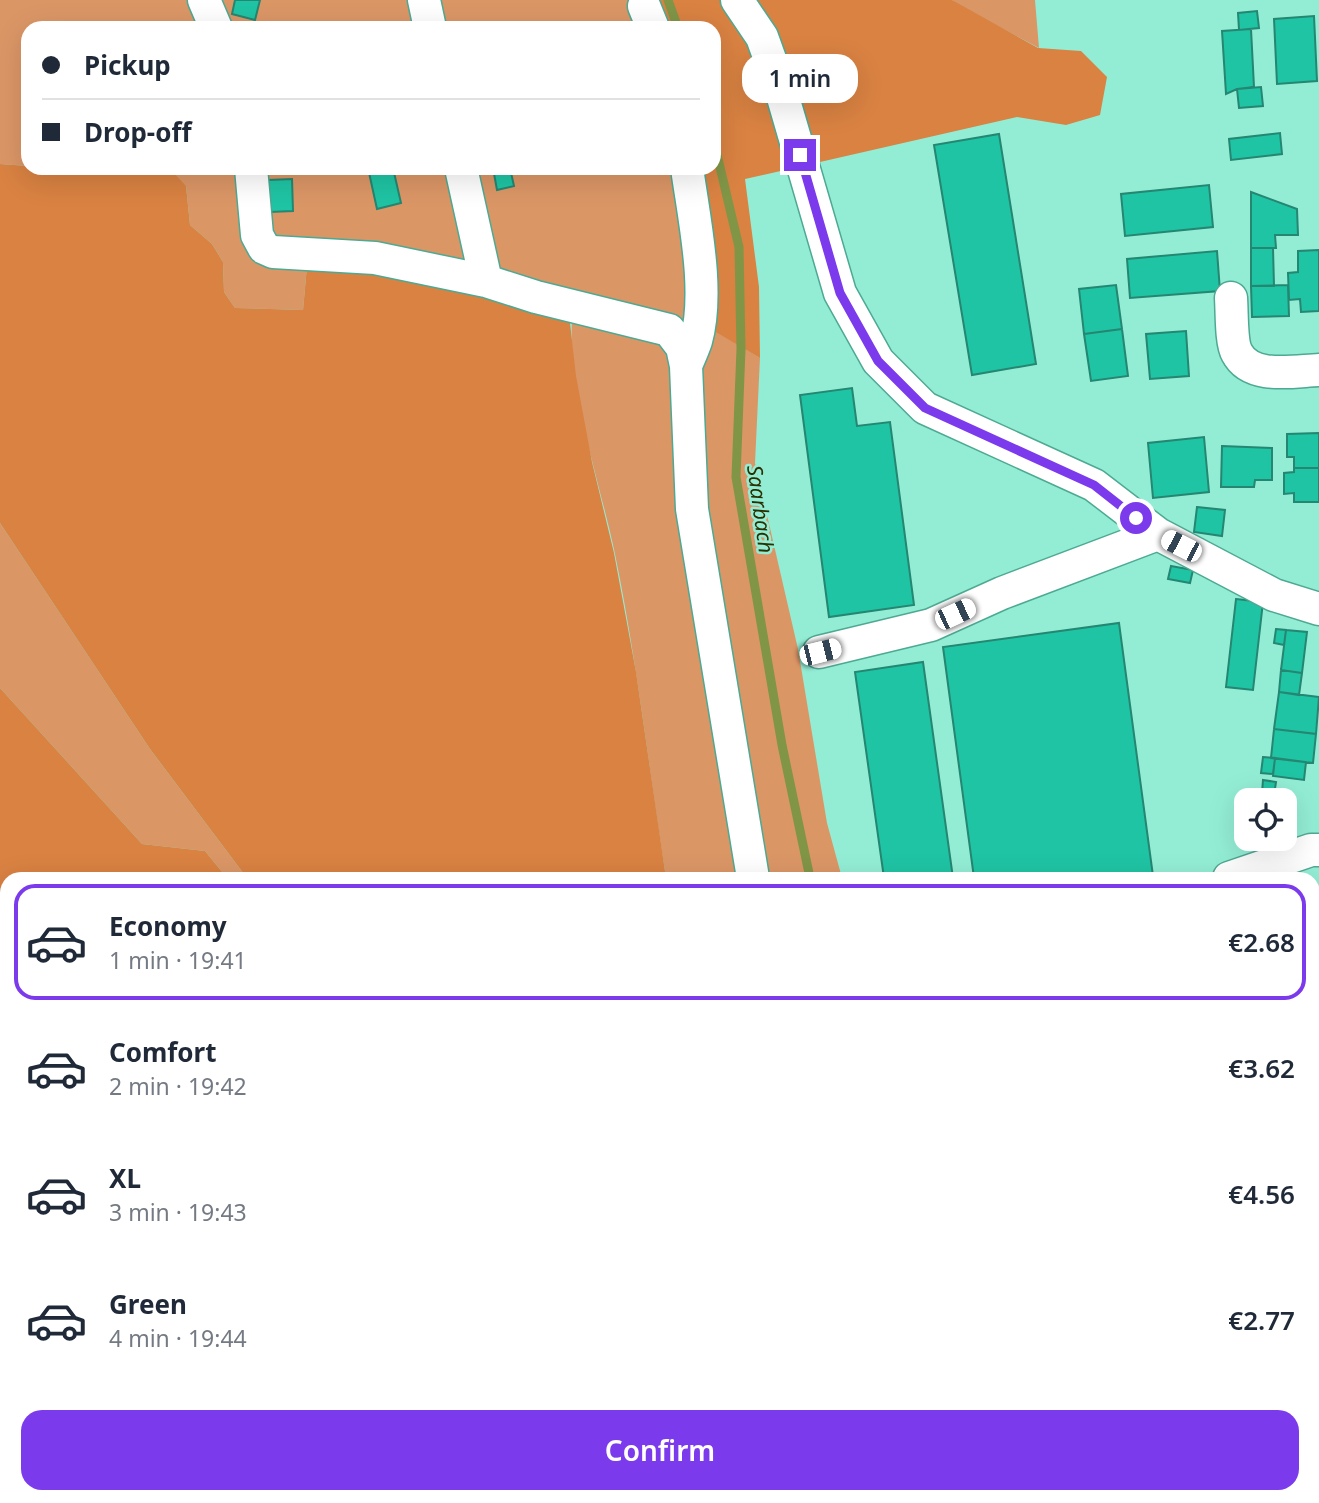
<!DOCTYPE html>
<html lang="en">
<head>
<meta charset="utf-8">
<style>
  body { margin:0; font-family:"Noto Sans",sans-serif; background:#f2f2f3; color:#1f2937; height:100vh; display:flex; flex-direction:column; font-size:26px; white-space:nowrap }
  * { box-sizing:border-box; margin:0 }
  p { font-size:23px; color:#747a83 }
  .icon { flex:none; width:38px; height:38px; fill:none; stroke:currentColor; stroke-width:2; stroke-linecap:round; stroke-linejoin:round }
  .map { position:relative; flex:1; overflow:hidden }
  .panel { position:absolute; left:0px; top:872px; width:1320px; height:632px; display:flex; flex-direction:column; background:#fff; border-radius:21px 21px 0 0; box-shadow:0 7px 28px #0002 }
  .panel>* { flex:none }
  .hud { position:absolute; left:21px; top:21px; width:700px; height:154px; border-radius:21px; box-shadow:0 7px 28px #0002; display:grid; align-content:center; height:154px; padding:0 21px; background:#fff }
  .controls { position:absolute; left:1234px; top:788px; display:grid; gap:14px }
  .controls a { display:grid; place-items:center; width:63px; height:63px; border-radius:14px; background:#fff; box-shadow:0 7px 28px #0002; font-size:35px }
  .end { position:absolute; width:32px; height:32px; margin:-16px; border:9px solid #7c3aed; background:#fff; box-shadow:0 0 0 4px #fff }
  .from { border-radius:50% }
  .bubble { position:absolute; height:49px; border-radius:21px; background:#fff; box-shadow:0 7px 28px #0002; font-size:23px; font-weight:600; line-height:49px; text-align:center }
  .car { position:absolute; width:21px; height:42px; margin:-21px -10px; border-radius:9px; box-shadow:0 0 5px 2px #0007; background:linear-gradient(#fff 24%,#345 0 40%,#fff 0 76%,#345 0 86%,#fff 0) }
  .hud b { display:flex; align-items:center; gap:24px; height:66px; font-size:26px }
  .hud b+b { border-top:2px solid #e0e1e3 }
  .hud i { width:18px; height:18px; background:#1f2937 }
  ul { padding:12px 0 0; list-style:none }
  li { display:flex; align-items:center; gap:21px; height:116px; margin:0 14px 10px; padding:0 7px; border:4px solid transparent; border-radius:21px }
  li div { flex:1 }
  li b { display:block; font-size:26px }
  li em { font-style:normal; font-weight:600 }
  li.current { border-color:#7c3aed }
  li>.icon { width:63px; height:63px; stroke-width:1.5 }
  .cta { display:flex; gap:14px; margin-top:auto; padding:14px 21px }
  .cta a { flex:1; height:80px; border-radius:21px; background:#7c3aed; color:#fff; font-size:28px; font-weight:600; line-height:80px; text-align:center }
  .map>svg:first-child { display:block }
</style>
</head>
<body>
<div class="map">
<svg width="1319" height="1503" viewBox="0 0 1319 1503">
  <rect width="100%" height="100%" fill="#93edd5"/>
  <path fill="#db9666" d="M0,0H196L207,28H28V166L0,164Z
    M210,0H654L662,28H222Z
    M952,0H1035L1039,48L957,4Z
    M93,168H244L252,239L307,266L303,310L235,308L224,292L223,262L212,244L190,225L186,186Z
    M256,168H695L709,327L760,358L755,463L798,649L827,823L842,878H666C649,770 637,661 615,554C599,477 562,376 574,299L269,241Z
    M0,523L150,749L247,878H227L205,851L142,844L0,688Z
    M0,892H7V1001L0,935Z
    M1313,1156L1319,1158V1503H988L986,1496H1312Z
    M239,1496H757L759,1503H242Z"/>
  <path fill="#d98242" d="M654,0H952L1038,48L1081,51L1107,77L1100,115L1066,125L1017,117L745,179L759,287L760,358L709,328L695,168H714V28H662Z
    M0,164L28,166V168L171,170L186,186L190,225L212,244L223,262L224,292L235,308L303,310L307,266L373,272L495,300L570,323L576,376L592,462L614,553L636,672L666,878H247L150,749L0,523Z
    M0,688L142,844L205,851L227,878H7V892H0Z
    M0,935L7,1001V1496H239L242,1503H0Z"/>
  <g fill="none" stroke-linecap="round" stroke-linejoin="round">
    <path stroke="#819547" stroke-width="9" d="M668,0L678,28
      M714,142L739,247L741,349L736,477L782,745L810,878
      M1312,1200L1319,1201"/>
  </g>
  <path fill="#1fc4a4" stroke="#258671" stroke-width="2" d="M235,0H260L255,20L232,14Z
    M1257,11L1259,28L1239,30L1238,13Z
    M1314,16L1317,81L1277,84L1274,19Z
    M1251,29L1254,87L1237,89L1226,94L1222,31Z
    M1261,87L1263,106L1239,108L1237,89Z
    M1280,133L1282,154L1231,160L1229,139Z
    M999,134L1036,364L972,375L934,145Z
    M368,168H393L401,203L377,209Z
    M493,168H510L514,186L497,190Z
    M292,179L293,211L270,212L268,180Z
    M1209,185L1213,227L1125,236L1121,194Z
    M1251,192L1297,209L1298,235H1275L1276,248H1251Z
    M1251,248H1273L1274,286H1251Z
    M1319,250V311L1301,312L1300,299L1289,300L1288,273L1298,272V251Z
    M1217,251L1220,291L1130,298L1127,259Z
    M1116,285L1122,329L1084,334L1079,289Z
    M1288,285L1289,316L1252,317L1251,286Z
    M1122,329L1128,376L1091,381L1084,334Z
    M1186,331L1189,376L1150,379L1146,334Z
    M852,388L857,426L890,422L914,605L829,617L800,395Z
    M1319,433V468H1294V457H1287V434Z
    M1204,437L1209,492L1153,498L1148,443Z
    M1222,446L1272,448V480H1255L1254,487H1221Z
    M1294,468H1319V502H1294V493L1284,494V473L1294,472Z
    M1197,507L1225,510L1222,536L1194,532Z
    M1171,566L1193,570L1190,583L1168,579Z
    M1236,599L1263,602L1253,690L1226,687Z
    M1119,623L1153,876L1137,878H974L943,647Z
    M1276,629L1286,630L1284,645L1274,643Z
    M1286,630L1307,632L1302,673L1281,670Z
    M923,662L953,878H884L855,672Z
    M1281,670L1302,673L1299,695L1279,692Z
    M1279,692L1319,697L1316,734L1274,729Z
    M1274,729L1316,734L1313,763L1271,758Z
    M1263,757L1275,758L1273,774L1261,773Z
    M1275,758L1306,762L1304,780L1273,776Z
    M1263,780L1276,782L1274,795L1262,793Z
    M1250,794L1288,799L1285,817L1284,800H1249Z
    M786,1496H819L820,1503H787Z
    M833,1496H853L854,1503H834Z
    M869,1496H894L895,1503H870Z"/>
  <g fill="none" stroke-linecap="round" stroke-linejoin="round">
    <defs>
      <path id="minor" d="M204,0L216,28
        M424,0L430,28
        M737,0L762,37L780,87L840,293L878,361L925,408L1094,485L1158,534
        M644,6L653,28
        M251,168L257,235L264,248L273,252L375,258L486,281L536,297L669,330L682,347L686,366L692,509L753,878
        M461,168L486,281
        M1231,298C1232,312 1231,343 1237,353C1251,380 1293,371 1319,370
        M686,366C689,358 693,350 696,341C710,291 694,219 687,168
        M819,652L931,625L1002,593L1158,534L1274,595L1319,609
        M1229,878L1311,850H1319"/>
      <path id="major" d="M1312,1040L1319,992
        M1252,1503V1496"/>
    </defs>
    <use href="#minor" stroke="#4ea993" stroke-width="35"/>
    <use href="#major" stroke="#2a728d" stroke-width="42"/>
    <use href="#minor" stroke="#fff" stroke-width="32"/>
    <use href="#major" stroke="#8cc1dd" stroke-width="38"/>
  </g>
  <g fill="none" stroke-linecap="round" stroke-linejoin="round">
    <path stroke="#7c3aed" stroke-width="9" d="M800,155L840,293L878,361L925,408L1094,485L1136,518"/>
  </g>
  <g text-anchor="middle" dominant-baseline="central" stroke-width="5" stroke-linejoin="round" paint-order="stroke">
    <g font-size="21" font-style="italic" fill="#2c3001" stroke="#93edd5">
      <text transform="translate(761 509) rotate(82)">Saarbach</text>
    </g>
  </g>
</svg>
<div class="controls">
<a><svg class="icon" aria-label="locate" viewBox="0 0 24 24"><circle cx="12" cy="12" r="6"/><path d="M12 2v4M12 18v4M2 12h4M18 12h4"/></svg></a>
</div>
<i class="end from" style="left:1136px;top:518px"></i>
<i class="end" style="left:800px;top:155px"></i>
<div class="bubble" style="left:742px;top:54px;width:116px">1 min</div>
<i class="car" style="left:1181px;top:546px;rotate:297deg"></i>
<i class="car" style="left:955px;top:614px;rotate:65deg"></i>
<i class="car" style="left:820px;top:652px;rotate:76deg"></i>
<div class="hud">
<b><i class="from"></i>Pickup</b>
<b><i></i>Drop-off</b>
</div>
<section class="panel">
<ul>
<li class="current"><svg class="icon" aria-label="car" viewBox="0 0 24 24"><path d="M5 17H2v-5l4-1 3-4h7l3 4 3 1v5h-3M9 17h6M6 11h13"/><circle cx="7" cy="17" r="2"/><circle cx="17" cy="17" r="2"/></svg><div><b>Economy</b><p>1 min · 19:41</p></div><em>€2.68</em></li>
<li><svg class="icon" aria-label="car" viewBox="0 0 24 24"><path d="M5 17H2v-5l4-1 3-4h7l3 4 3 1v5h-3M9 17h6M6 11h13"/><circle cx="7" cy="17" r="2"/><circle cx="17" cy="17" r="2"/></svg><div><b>Comfort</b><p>2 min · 19:42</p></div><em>€3.62</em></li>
<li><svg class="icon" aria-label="car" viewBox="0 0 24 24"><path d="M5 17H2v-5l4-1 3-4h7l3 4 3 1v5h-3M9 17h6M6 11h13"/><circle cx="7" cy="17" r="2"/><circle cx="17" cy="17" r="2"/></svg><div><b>XL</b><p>3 min · 19:43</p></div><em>€4.56</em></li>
<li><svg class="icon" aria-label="car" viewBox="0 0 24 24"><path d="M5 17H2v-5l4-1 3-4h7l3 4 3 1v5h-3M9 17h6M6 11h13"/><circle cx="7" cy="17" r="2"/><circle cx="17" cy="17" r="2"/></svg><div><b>Green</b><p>4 min · 19:44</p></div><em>€2.77</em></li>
</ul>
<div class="cta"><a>Confirm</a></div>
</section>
</div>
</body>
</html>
